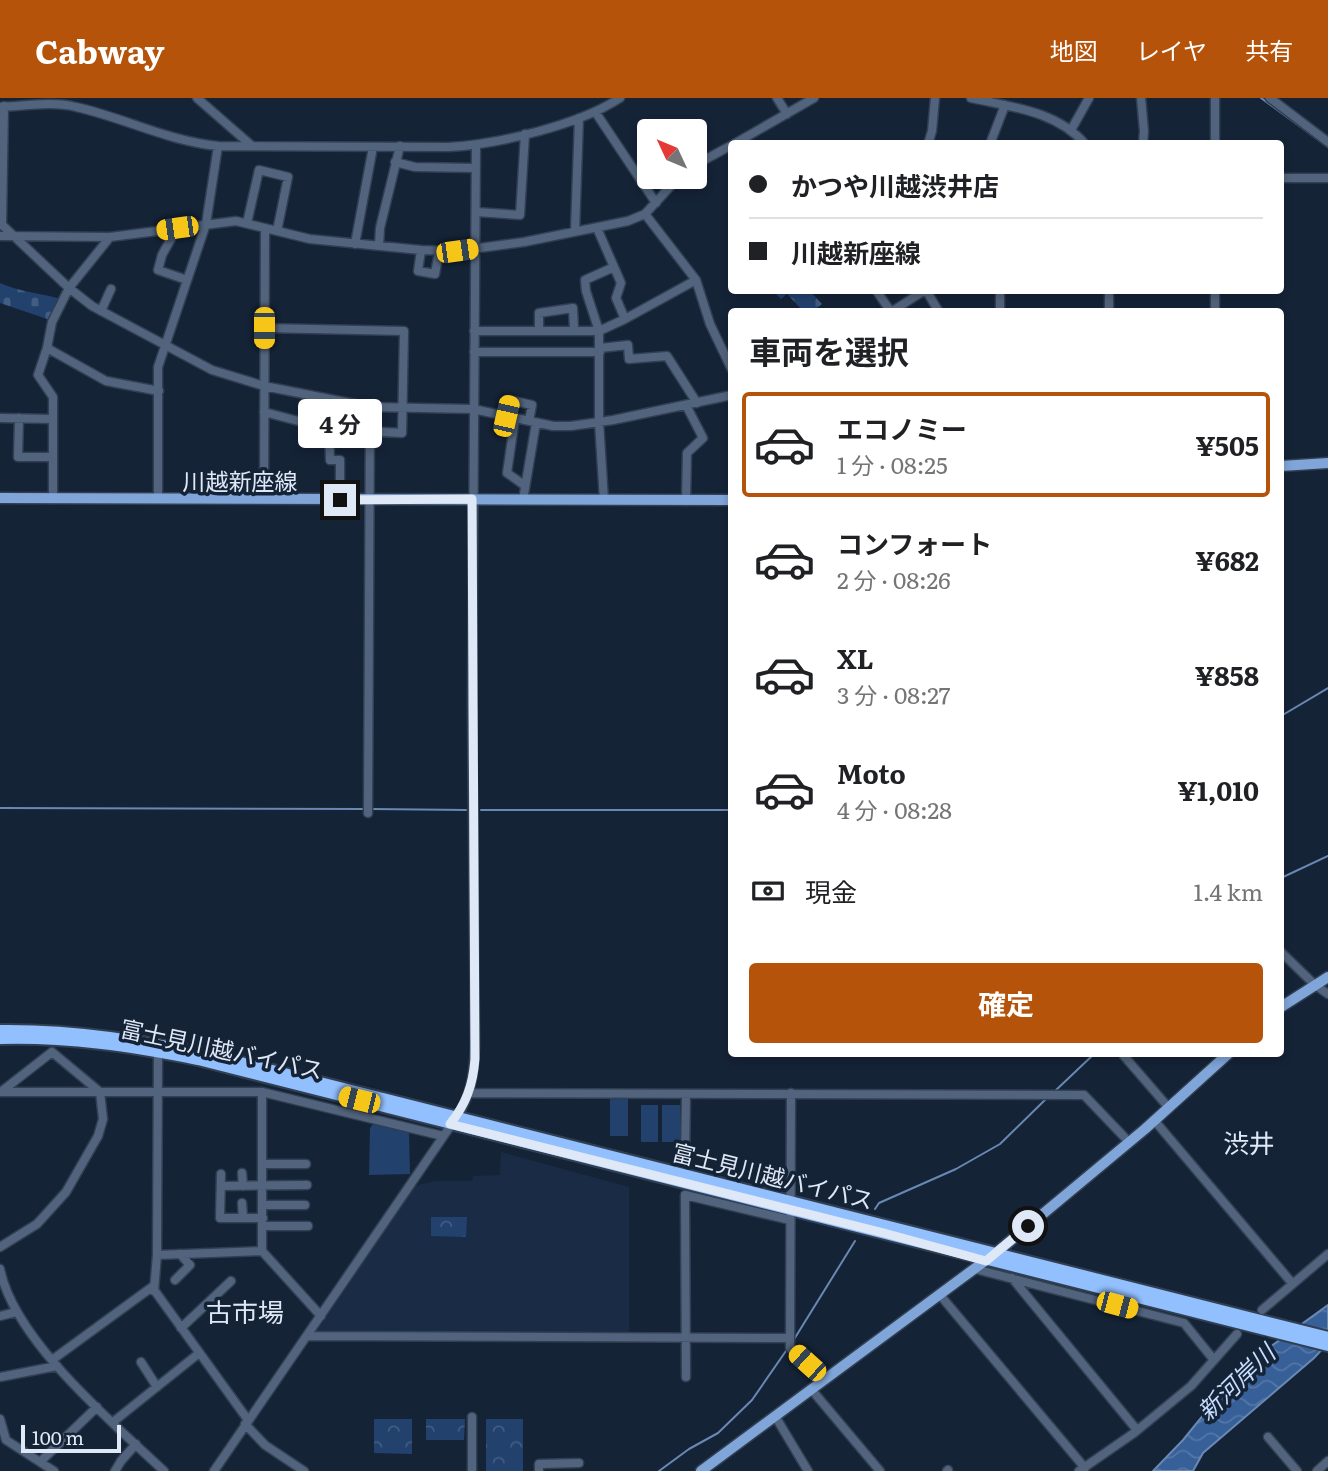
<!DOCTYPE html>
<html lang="ja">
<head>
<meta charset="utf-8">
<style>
  body { margin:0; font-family:Literata,"Noto Sans JP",serif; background:#f2f2f2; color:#202124; height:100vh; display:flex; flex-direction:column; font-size:26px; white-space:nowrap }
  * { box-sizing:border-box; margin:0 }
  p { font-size:23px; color:#757577 }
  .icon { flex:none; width:38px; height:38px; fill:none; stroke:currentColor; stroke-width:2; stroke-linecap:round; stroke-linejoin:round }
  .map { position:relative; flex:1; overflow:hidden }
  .side { position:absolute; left:728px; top:210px; width:556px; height:749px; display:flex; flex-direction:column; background:#fff; border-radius:7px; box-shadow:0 4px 10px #0003 }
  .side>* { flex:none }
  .banner { position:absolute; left:728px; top:42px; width:556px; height:154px; border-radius:7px; box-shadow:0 4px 10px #0003; display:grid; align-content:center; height:154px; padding:0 21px; background:#fff }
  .needle { width:46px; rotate:314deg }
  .controls { position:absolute; left:637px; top:21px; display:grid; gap:14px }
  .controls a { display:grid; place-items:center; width:70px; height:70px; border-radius:7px; background:#fff; box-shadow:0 4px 10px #0003; font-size:35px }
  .scale { position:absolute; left:21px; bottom:18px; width:100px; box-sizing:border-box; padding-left:7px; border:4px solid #dee8f6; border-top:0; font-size:19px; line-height:24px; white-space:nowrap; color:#dee8f6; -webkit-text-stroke:5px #152337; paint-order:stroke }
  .end { position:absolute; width:32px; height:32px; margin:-16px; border:9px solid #dee8f6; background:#111; box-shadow:0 0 0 4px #111 }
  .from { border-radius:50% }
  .bubble { position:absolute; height:49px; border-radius:7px; background:#fff; box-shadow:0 4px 10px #0003; font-size:23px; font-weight:700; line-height:49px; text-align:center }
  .car { position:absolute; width:21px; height:42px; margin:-21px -10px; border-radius:9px; box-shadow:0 0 5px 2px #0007; background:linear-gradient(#f5c518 24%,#345 0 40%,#f5c518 0 76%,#345 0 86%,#f5c518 0) }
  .banner b { display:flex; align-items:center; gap:24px; height:66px; font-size:26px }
  .banner b+b { border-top:2px solid #e0e0e0 }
  .banner i { width:18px; height:18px; background:#202124 }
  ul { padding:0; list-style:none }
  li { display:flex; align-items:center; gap:21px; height:105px; margin:0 14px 10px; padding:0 7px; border:4px solid transparent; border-radius:7px }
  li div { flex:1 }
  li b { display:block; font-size:26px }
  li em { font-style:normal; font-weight:700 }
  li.selected { border-color:#b45309 }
  li>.icon { width:63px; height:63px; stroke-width:1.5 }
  h2 { padding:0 21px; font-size:32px; line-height:84px }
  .pay { display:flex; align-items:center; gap:18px; height:77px; padding:0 21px; font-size:26px }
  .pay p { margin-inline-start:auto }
  .cta { display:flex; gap:14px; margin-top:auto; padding:14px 21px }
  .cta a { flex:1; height:80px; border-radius:7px; background:#b45309; color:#fff; font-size:28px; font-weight:700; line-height:80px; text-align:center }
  header { display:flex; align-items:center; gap:42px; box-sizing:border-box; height:98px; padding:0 35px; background:#b45309; color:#fff }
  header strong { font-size:33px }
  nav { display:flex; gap:38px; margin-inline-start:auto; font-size:24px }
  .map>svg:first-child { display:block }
</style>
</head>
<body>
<header>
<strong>Cabway</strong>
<nav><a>地図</a><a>レイヤ</a><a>共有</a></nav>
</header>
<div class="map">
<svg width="1328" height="1373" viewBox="0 0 1328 1373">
  <defs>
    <pattern id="cemetery-stones" width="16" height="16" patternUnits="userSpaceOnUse" patternTransform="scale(1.75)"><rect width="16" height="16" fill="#22416d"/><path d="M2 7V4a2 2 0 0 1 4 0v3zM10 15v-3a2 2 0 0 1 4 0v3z" fill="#425c82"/></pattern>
    <pattern id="park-crowns" width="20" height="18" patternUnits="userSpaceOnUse" patternTransform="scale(1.75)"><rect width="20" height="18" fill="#22416d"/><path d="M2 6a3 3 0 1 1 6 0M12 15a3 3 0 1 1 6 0" fill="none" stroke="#425c82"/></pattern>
    <pattern id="water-waves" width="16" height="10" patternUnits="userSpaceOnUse" patternTransform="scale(1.75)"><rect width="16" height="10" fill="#375f98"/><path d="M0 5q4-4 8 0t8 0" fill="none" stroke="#5476a7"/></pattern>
  </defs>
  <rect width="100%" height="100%" fill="#152337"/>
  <path fill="#1a2c45" d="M501,1054L629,1089V1237L315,1236L415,1088L435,1083H472L473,1078L500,1077Z"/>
  <path fill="url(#cemetery-stones)" d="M0,185C20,194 41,195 61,201L50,222L0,205Z
    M773,193H810L822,206L814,213H803L787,196L781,201Z"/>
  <path fill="url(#park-crowns)" d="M431,1119H467L466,1139L431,1138Z
    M374,1321H412V1356L374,1355Z
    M426,1321H465L464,1342H426Z
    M486,1321H523V1373H486Z"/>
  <path fill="#22416d" d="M610,1001H628V1038H610Z
    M641,1007H658V1044H641Z
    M662,1007H680V1044H662Z
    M373,1026L409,1035L410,1076L369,1077L370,1030Z"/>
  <path fill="url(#water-waves)" stroke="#6988b4" stroke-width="2" d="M1328,1207V1245L1314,1260L1203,1355L1193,1373H1153L1183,1342L1222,1294L1242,1279L1263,1254Z"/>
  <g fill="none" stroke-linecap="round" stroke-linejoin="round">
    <path stroke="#6988b4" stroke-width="2" d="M1261,0L1328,49
      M1281,618L1328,590
      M0,710L366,711
      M372,711L466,712
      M481,712H732
      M1281,780L1328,758
      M1055,993L1094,956
      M875,1111L879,1105L956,1071L1000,1046L1048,999
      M793,1243L855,1143
      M659,1373L689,1351L718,1335L752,1302L788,1250"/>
    <defs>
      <path id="minor" d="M197,0L252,48
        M777,0L787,16
        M971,0C1011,9 1057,13 1085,46
        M1141,0L1144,33L1143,46
        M1270,0L1328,44
        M0,9C24,8 53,3 76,9C125,20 168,43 218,48L449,49C499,46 579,27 620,0
        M596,15L656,105
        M1071,32L1089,0
        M734,46L814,0
        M928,46L932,33L935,0
        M990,46L1005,7
        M1215,46V0
        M395,64L415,69L476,70
        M695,67L732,47
        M1281,80H1328
        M476,114L520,117L525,36
        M645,116L696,182L710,226L732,272
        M0,125L69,190L92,208L212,272L264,288L370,309L473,311L553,328H571L613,322L732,297
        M247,125L259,72L288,79L277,133
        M2,126L4,8
        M177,130L162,157L158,172L187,182
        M597,130L621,185L616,200L625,221
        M575,133L579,20
        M0,138L110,139L236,123L310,141L421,152L457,153L524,144L628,123L645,116L679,79
        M355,146L373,49
        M379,148L380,130L400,48
        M421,152L418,173L435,176L439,154
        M614,169L585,182L586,193L599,233L625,221L696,182
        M876,192L891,214L925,192
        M926,192L939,214
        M1000,192V214
        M1109,192V214
        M101,213L111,191
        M1215,214V192
        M539,232V215L573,210L574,232
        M474,233H599V324L604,402
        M47,250L106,283L159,293
        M600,250L628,247L629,261L667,258L697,305
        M474,254H600
        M686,307L703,340L687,355L686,403
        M264,314L329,331L402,335L404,233L264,230
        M506,318L510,302L532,307L529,323
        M0,320L53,321
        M19,320L18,359H53
        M515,320L507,375L524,387
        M329,331L330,362H340V402
        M53,401V299L38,277L47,250L52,224L69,190L110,139
        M158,401V269L206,126L218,48
        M264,401L265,132
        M523,402L536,325
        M368,715L370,309
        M1281,854L1315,887L1328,896
        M1127,956L1124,958L1169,1010
        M0,994H262V1153
        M262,994L443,1038
        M469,995L1084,997L1129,1044
        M791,995L790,1250L825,1281
        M1154,1022L1292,1185
        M685,1061L686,996
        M262,1066H306
        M242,1075L243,1088
        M221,1076L220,1120H263
        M221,1088L307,1087
        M242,1105L243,1120
        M263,1107H305
        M263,1128H308
        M0,1149L37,1126L66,1094L98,1038L103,1021L100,994L52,954L2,993
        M157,1157L262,1153L321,1218
        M0,1171C14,1242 112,1324 164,1373
        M975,1171L1184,1225L1214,1262
        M1012,1180L1137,1332
        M175,1182L190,1167L180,1156
        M154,1193L157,1157L158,954
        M940,1197L1085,1370
        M1262,1212L1328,1156
        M0,1218L16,1214
        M181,1230L231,1183
        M307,1238L790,1240
        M52,1262L152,1189L248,1322
        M141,1264L157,1289
        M0,1279L57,1268
        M686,1279L685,1097L790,1122
        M811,1291L880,1373
        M775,1318L808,1373
        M472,1319V1373
        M0,1321L6,1342L54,1373
        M113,1324L198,1256
        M245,1326L265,1347L304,1373
        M1268,1339L1297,1373
        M41,1363L97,1309
        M115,1373L121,1363L136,1346
        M214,1373L458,1017C472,995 474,973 475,947L472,608L476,47
        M539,1373V1366L579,1365
        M947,1373L948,1372
        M1079,1373L1134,1335L1191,1288L1237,1236
        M1317,1373L1328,1363"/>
      <path id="major" d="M1281,368L1328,365
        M0,400L732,402
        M1281,909L1328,879
        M701,1373L997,1154L1145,1031L1228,956"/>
      <path id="highway" d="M0,932C78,931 153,943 229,961L1328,1239
        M0,941C67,939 133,949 198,962L1328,1248"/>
    </defs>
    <use href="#minor" stroke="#313f52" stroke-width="11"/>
    <use href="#major" stroke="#313f52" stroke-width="13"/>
    <use href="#highway" stroke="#313f52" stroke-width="14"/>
    <use href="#minor" stroke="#52647d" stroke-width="8"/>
    <use href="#major" stroke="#80a5d9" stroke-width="10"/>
    <use href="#highway" stroke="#92bffe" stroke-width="10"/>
  </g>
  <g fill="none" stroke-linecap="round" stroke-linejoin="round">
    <path stroke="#dee8f6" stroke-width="9" d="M340,402L472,401L475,961C473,987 466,1006 450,1026L884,1135L986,1163L1028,1128"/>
  </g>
  <g text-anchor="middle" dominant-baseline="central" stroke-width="7" stroke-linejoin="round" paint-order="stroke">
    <g font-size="23" fill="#dee8f6" stroke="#152337">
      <text x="240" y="382">川越新座線</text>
      <text transform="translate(222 950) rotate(12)">富士見川越バイパス</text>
      <text transform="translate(773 1077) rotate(14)">富士見川越バイパス</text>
    </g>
    <g font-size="24" font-style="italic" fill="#c5ddff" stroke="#152337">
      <text transform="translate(1235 1283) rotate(-44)">新河岸川</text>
    </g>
    <g font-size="26" fill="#dee8f6" stroke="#152337">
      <text x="1249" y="1043">渋井</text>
      <text x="245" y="1212">古市場</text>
    </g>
  </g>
</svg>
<div class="controls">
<a><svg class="needle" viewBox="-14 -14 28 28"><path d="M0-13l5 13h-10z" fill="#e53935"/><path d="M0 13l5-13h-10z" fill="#757577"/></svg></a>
</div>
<div class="scale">100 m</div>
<i class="end from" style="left:1028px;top:1128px"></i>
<i class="end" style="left:340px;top:402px"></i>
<div class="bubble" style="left:298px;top:301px;width:84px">4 分</div>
<i class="car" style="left:177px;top:130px;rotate:262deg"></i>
<i class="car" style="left:457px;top:153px;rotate:82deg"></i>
<i class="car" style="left:264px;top:230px;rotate:180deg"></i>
<i class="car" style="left:506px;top:318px;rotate:13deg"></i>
<i class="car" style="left:359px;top:1002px;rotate:284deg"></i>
<i class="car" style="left:1117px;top:1207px;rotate:105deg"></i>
<i class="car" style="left:807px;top:1265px;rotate:312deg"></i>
<div class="banner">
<b><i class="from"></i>かつや川越渋井店</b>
<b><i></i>川越新座線</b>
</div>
<section class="side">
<h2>車両を選択</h2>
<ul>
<li class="selected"><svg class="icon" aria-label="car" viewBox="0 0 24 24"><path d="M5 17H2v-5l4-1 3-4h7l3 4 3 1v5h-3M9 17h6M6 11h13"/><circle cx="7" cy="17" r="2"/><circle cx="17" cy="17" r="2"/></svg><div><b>エコノミー</b><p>1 分 · 08:25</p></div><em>¥505</em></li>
<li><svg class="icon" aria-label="car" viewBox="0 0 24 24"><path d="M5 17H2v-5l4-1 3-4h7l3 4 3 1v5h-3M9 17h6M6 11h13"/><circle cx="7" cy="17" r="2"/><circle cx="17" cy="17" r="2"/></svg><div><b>コンフォート</b><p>2 分 · 08:26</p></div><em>¥682</em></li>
<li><svg class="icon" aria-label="car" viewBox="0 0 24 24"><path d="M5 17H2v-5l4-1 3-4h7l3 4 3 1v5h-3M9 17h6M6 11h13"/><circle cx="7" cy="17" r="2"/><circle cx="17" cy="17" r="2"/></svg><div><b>XL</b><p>3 分 · 08:27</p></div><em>¥858</em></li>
<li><svg class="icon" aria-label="car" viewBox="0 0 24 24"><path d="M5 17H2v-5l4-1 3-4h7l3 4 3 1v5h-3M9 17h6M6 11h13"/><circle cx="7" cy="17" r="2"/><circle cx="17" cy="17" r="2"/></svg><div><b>Moto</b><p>4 分 · 08:28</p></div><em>¥1,010</em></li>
</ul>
<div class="pay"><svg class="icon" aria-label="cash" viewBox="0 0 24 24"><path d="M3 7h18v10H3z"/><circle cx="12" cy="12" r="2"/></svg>現金<p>1.4 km</p></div>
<div class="cta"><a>確定</a></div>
</section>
</div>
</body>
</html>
